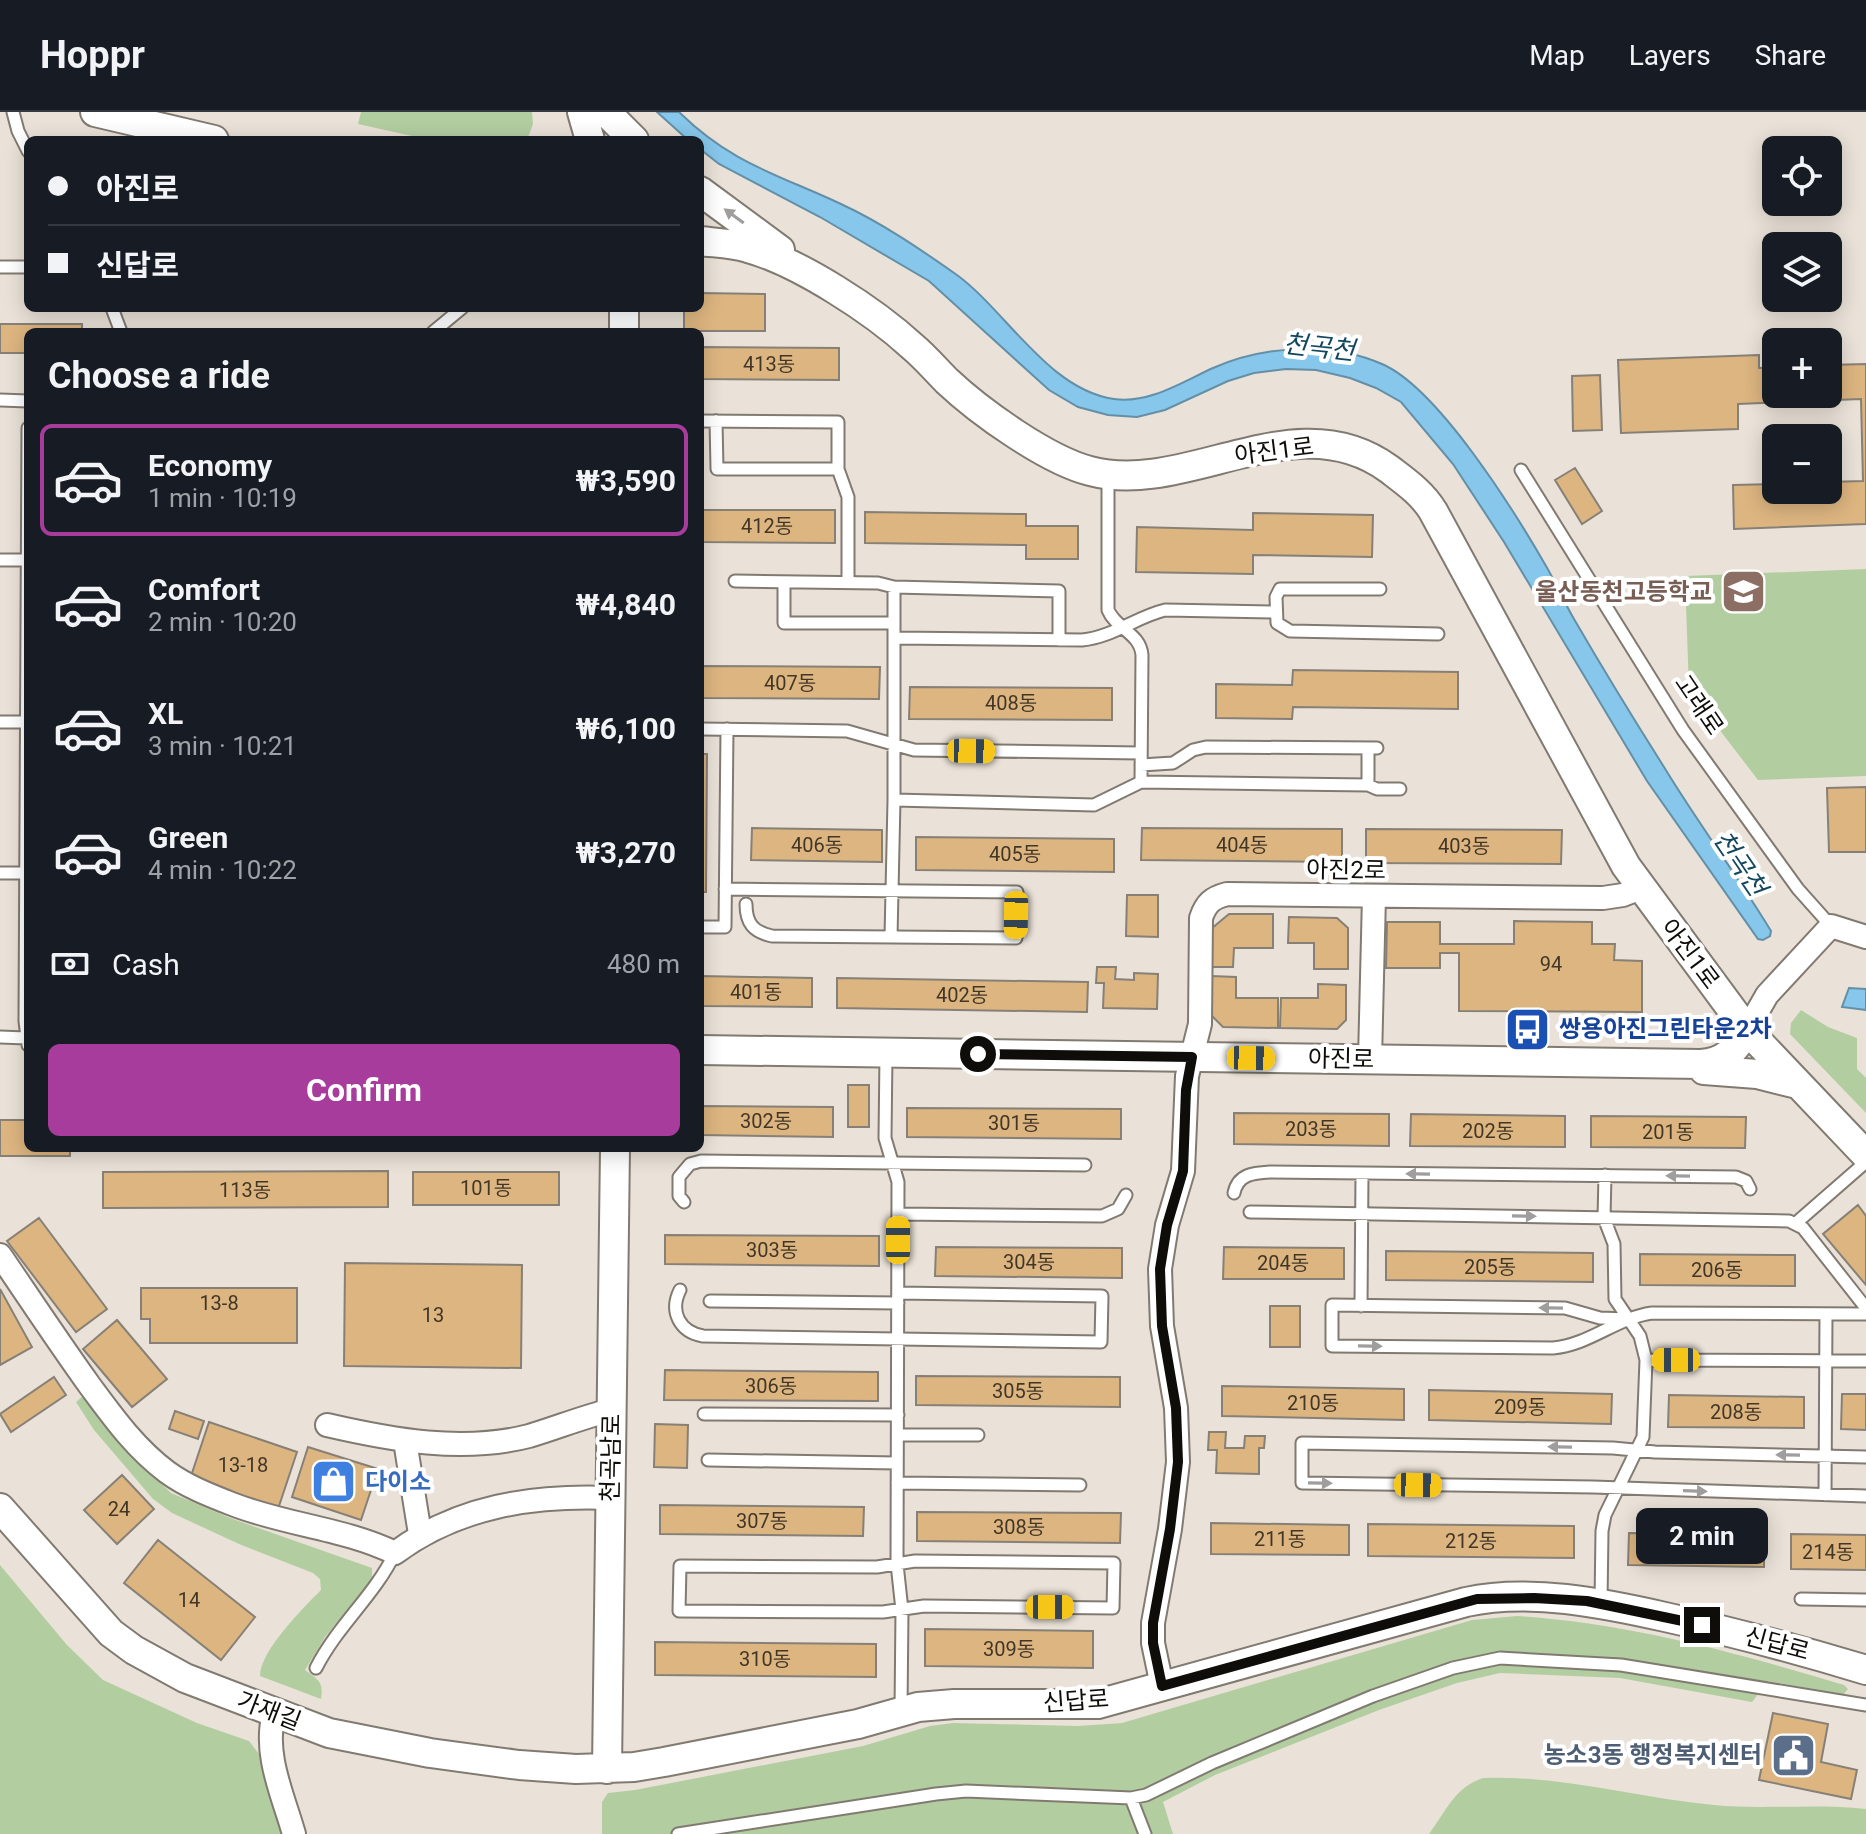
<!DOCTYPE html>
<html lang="en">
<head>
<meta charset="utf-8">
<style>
  body { margin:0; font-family:Roboto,"Noto Sans KR",sans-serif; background:#20242c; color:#f1f3f6; height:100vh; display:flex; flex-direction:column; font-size:30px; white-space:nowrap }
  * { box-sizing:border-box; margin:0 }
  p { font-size:26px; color:#9ea1a6 }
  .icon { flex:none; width:44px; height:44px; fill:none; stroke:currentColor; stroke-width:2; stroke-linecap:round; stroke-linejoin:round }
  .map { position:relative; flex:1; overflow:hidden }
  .drawer { position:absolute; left:24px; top:216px; width:680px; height:824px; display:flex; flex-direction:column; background:#171b24; border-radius:12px; box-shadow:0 4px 20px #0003 }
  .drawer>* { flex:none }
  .guide { position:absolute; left:24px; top:24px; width:680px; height:176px; border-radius:12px; box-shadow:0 4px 20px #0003; display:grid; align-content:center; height:176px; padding:0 24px; background:#171b24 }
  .tools { position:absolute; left:1762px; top:24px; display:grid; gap:16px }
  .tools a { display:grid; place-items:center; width:80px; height:80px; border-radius:12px; background:#171b24; box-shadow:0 4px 20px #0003; font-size:40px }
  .end { position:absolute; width:36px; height:36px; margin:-18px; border:10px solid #0f0d09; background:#fff; box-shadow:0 0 0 4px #fff }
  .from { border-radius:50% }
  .bubble { position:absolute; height:56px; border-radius:12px; background:#171b24; box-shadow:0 4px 20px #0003; font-size:26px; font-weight:700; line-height:56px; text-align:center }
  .car { position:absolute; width:24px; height:48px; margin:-24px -12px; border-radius:10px; box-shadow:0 0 6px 2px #0007; background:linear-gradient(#f5c518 24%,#345 0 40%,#f5c518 0 76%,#345 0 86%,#f5c518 0) }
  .guide b { display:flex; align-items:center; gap:28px; height:76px; font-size:30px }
  .guide b+b { border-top:2px solid #363941 }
  .guide i { width:20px; height:20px; background:#f1f3f6 }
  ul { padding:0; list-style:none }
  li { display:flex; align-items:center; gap:24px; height:112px; margin:0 16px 12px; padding:0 8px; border:4px solid transparent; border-radius:12px }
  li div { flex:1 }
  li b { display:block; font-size:30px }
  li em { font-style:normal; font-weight:700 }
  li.selected { border-color:#a83c9c }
  li>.icon { width:72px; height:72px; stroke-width:1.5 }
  h2 { padding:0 24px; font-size:36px; line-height:96px }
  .pay { display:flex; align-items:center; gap:20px; height:88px; padding:0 24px; font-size:30px }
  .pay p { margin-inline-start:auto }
  .action { display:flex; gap:16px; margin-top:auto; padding:16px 24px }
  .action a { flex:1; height:92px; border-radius:12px; background:#a83c9c; color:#fff; font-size:32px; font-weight:700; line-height:92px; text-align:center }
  header { display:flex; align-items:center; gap:48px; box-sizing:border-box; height:112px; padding:0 40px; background:#171b24; border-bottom:2px solid #363941 }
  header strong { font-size:38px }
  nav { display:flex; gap:44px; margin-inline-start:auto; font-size:28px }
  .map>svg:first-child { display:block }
</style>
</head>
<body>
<header>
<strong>Hoppr</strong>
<nav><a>Map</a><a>Layers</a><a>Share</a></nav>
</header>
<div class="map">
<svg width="1866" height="1722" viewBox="0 0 1866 1722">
  <rect width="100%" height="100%" fill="#eae2d8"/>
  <path fill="#b2cea0" d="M361,0H532L533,12L527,28H430L358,12Z
    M1866,457V664L1758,668L1689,578L1685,464Z
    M1801,898L1828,915L1857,926V957L1866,966V1001L1790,922L1791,911Z
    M83,1284L116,1328L171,1381L230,1406L372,1456V1467L325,1525L305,1558C318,1568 324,1569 321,1587L260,1564C260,1539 303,1496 321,1478L320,1467L313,1461L239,1432L172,1401L153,1387L94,1318L76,1290Z
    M0,1453L67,1533L103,1568L197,1611L249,1629L262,1646L285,1722H0Z
    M1517,1504C1628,1511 1738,1541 1844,1573L1848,1577L1843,1583L1768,1569L1752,1590L1620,1566L1500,1561L1457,1571L1379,1598L1215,1663L1163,1690L1173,1722H602V1690L608,1681L635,1678L863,1634L930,1614L953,1611L1078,1614L1122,1611L1472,1508Z
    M1483,1666C1560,1663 1637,1686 1714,1693C1765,1698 1815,1691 1866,1697V1722H1429C1447,1698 1454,1676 1483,1666Z"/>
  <path fill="#87c7eb" stroke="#638fa7" stroke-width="2" d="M657,0H679C732,52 777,62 841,92C882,111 920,137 957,163C1006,199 1049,278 1114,287C1149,292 1182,270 1213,256C1263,234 1330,229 1382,252C1438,276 1515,400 1546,454C1556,471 1564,490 1574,507C1603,557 1633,606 1664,655C1698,711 1737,763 1771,819L1770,824L1763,828L1758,827L1647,669L1504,430L1453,352L1401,290L1376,276L1350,266L1316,258L1286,257L1254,261L1228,269L1165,298L1137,305L1108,303L1078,295L1049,278L929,169L820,105L719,52L700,37V28H688Z
    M1849,876L1866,877V898L1842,895Z"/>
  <path fill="#ddb580" stroke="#878076" stroke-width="2" d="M700,181L765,182V219H684V196H700Z
    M0,212H82V220H28V241H0Z
    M700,235L839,236V268L700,267Z
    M1759,243V256L1776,255V282H1828V253L1866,252V412L1734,417L1733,373L1776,372V378H1828V370L1863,369L1861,287L1738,292V317L1621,321L1618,248Z
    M1600,263L1602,318L1573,319L1572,264Z
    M1575,356L1602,399L1582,412L1555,368Z
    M700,398H835V431L700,430Z
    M865,400L1026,402V414H1078V447H1026V433L865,431Z
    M1253,401L1373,403L1372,445L1253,443V462L1136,460L1137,415L1253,418Z
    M700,554L880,555L879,587L700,586Z
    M1293,558L1458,560V597L1293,595L1292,607L1216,606V572L1292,573Z
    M910,575L1112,576V608L909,607Z
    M700,642H707L706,780H700Z
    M1866,675V740H1829L1827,676Z
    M752,716L882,718V750L751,748Z
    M1142,716L1342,717V750L1141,748Z
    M1366,717L1562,718L1561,752L1366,751Z
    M916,725L1114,727V760L916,758Z
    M1127,783H1158V825L1126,824Z
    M1229,802H1273V836H1234L1233,855H1211V817Z
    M1289,805L1337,806L1348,816V857H1314V831H1288Z
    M1514,809L1592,810V832H1615L1614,848L1642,849V900L1459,899V841H1440V856H1386L1387,810H1440V832H1514Z
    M1097,855H1116L1115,867L1134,868V861L1158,862L1157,897L1103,896L1104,871H1096Z
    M700,864L812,866V895L700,894Z
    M1211,864L1236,865V886H1278V916L1223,915L1211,903Z
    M837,866L1088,870L1087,900L837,896Z
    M1318,872L1346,873V908L1337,917L1280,916L1281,886H1318Z
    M848,973H869V1015H848Z
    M700,994L833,995V1025L700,1023Z
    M907,996L1121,997V1027L907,1025Z
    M1234,1001L1389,1002V1034L1234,1032Z
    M1411,1002L1565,1004V1035L1410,1034Z
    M1591,1004L1746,1005L1745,1036L1591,1035Z
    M0,1008H28V1036H70V1044H0Z
    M388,1059V1095L103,1096V1060Z
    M413,1060H559V1093H413Z
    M1858,1093L1866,1104V1173L1823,1122Z
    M39,1106L107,1197L76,1220L7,1129Z
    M665,1123L879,1124V1154L665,1152Z
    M936,1135L1122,1136V1166L935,1164Z
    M1224,1135L1344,1136V1167H1223Z
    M1386,1139L1593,1141V1170L1386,1168Z
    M1640,1142L1795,1143V1174L1640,1173Z
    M345,1151L522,1153L521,1256L344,1254Z
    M141,1176H297V1231H150V1207H141Z
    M0,1177L32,1235L0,1253Z
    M1270,1194H1300V1235H1270Z
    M117,1208L167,1267L132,1295L83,1237Z
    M665,1258L878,1260V1289L664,1288Z
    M916,1264L1120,1265V1295L916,1293Z
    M54,1265L66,1283L11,1320L0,1302Z
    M1222,1274L1404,1277V1308L1222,1304Z
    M1429,1278L1612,1282L1611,1312L1429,1308Z
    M1842,1282H1866V1318L1841,1317Z
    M1669,1283L1804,1285V1316L1668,1315Z
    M175,1299L204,1309L198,1327L169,1317Z
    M209,1310L297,1340L278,1397L190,1367Z
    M655,1312L688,1313L687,1356L654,1355Z
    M1209,1320H1226L1225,1336H1244L1245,1324H1265L1264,1336H1259V1362L1216,1361L1217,1338H1208Z
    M308,1335L378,1357L361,1408L292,1385Z
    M122,1363L154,1397L117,1432L84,1398Z
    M660,1393L864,1395L863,1424L660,1422Z
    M917,1400L1121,1401L1120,1431L917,1429Z
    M1211,1411L1349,1413V1443L1211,1442Z
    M1368,1412L1574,1414V1446L1368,1444Z
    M1629,1421L1764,1423V1455L1628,1453Z
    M1791,1422L1866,1423V1458L1791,1457Z
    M158,1428L255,1505L221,1548L124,1471Z
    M925,1517L1093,1519V1556L925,1554Z
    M655,1530L876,1532V1565L655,1563Z
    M1773,1601L1828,1612L1821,1650L1857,1658L1851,1687L1759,1668Z"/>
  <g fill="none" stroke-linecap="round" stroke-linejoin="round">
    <defs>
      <path id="service" d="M13,0L18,19L28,39
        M0,155H28
        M112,196L121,220
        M433,220L462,196
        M0,288L28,289
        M700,309L838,310V357L848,385V470
        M716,309L717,357H838
        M28,316L25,909L28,933
        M1521,358L1683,618L1798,777L1831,814
        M1108,362V498C1116,517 1140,521 1142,543L1141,670
        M0,448H27
        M735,469L878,471L894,475L1059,479V528
        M784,470V511H894
        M1380,477H1280L1276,485L1277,511L1290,519L1438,522
        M894,526L1082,528C1113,525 1136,505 1165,498L1276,500
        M0,610H26
        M700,617L847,619L914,638L1141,641
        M1368,636V673
        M1141,653L1173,651L1193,638L1206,635L1377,636
        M894,688L1094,693L1141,670L1368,673L1377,677H1400
        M0,761H26
        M725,777L1017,780L1016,826L772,824C753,820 746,811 746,792
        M700,815H725L727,617
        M891,825L894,688V475
        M0,925L26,926
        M886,942L885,1026L898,1070L897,1452L902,1498L901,1599
        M1234,1081C1238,1062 1253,1061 1270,1060L1736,1065L1746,1069L1750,1077
        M684,1090L679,1084V1065L690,1052L701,1049L1085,1053
        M1250,1100L1789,1109L1803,1116L1866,1196
        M898,1102L1102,1104L1118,1097L1126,1083
        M1796,1111L1866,1050
        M680,1178C669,1200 680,1220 703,1224L1101,1230L1102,1184L898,1181
        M710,1189L898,1191
        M1361,1194L1362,1061
        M1627,1207L1600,1206L1565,1196L1332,1193V1234L1553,1236C1589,1233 1616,1206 1652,1201L1866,1202
        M1646,1248L1866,1249
        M704,1302L898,1303
        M898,1323H978
        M1866,1345L1655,1340L1613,1336L1302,1331V1371L1593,1375L1866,1384
        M708,1348L897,1351
        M897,1371L1080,1373
        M1825,1383L1826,1202
        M915,1449L1114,1451L1113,1496L924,1494L883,1500L679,1499L680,1454L877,1455Z
        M1801,1487L1866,1488
        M1601,1491L1602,1419L1605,1403L1643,1325L1646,1248L1640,1224L1615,1187L1614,1132L1604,1106L1605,1063
        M316,1556C338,1513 374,1484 395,1441
        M1131,1686L1145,1722
        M678,1722L936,1682L966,1679L1131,1686L1146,1683L1212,1651L1373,1584L1453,1556L1500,1546L1621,1553L1866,1593"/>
      <path id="minor" d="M1747,918L1767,883L1831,814L1866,825
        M1370,947L1374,784
        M0,1143C30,1187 59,1231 90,1274C113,1305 135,1336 167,1360C186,1374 209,1383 232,1392C285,1413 343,1416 395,1441C458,1394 533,1383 610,1386
        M327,1313C392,1328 463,1341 529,1324C556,1316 583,1305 611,1298
        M405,1329L420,1422
        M1162,1574L1153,1531V1511L1170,1417L1178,1350L1176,1296L1162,1214L1160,1157L1167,1113L1183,1059L1187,964L1200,912L1201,806C1206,791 1212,786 1227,782L1603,786L1623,783L1641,776
        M274,1601C263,1642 283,1683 294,1722"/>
      <path id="tertiary" d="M95,0L214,28
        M582,0L590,28
        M606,0L634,28
        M700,79L780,138
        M700,129C716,131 732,131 748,136C799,150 874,199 913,235C925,245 936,258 947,269C980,300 1047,348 1090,359C1187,385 1295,288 1389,357C1406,370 1422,381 1433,399L1626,754L1747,918L1866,1043
        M624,220V196
        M700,938L1701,952C1726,950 1735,938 1747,918
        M1704,958L1757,962L1797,972
        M0,1396L111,1521L134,1538L185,1566L329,1621L430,1641L519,1653L576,1657L634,1655L664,1650L858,1612L918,1595L954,1592H1098L1466,1490C1529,1476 1603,1491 1665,1505C1733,1520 1800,1538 1866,1558
        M607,1657L615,1036"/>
    </defs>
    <use href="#service" stroke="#817a71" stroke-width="15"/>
    <use href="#minor" stroke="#817a71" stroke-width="26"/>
    <use href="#tertiary" stroke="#817a71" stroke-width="32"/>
    <use href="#service" stroke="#fff" stroke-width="11"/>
    <use href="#minor" stroke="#fff" stroke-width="22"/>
    <use href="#tertiary" stroke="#fff" stroke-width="28"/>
  </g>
  <defs><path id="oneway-solid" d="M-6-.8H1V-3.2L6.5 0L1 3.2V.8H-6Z" transform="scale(2)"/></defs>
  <g fill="#9f9e9d">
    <use href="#oneway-solid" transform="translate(734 104) rotate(-144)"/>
    <use href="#oneway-solid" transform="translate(1418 1062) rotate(-179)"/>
    <use href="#oneway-solid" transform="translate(1678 1064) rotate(-179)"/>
    <use href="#oneway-solid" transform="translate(1524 1104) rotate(1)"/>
    <use href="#oneway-solid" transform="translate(1551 1196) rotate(-179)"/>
    <use href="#oneway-solid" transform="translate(1370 1234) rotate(1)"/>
    <use href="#oneway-solid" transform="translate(1560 1335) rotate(-179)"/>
    <use href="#oneway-solid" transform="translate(1788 1343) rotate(-179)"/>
    <use href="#oneway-solid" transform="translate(1320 1371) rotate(1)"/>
    <use href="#oneway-solid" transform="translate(1695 1379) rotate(2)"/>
  </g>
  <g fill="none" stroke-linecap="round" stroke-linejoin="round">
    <path stroke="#0f0d09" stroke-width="10" d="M978,942L1192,945L1186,978L1183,1059L1167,1113L1160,1157L1162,1214L1176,1296L1178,1350L1170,1417L1153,1511V1531L1162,1574L1477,1487L1534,1486L1587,1489L1702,1513"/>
  </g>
  <defs>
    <symbol id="school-square" viewBox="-11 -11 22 22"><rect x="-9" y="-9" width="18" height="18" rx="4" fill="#8d6e63" stroke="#fff"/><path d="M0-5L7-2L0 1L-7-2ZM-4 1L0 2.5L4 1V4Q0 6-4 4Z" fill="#fff"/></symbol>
    <symbol id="bus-square" viewBox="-11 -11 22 22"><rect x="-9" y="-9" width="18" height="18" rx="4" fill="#1a4fb4" stroke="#fff"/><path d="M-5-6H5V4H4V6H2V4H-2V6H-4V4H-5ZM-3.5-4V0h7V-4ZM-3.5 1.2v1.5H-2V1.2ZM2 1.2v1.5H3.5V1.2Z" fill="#fff"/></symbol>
    <symbol id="shop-square" viewBox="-11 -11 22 22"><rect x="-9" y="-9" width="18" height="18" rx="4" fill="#3f7fe0" stroke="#fff"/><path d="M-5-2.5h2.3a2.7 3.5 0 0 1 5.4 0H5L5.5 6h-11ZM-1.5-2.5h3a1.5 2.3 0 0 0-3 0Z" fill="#fff"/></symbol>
    <symbol id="civic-square" viewBox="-11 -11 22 22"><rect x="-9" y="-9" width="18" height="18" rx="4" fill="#5c6f8a" stroke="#fff"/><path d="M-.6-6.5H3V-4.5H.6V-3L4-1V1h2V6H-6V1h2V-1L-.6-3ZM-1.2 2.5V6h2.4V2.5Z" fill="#fff"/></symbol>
  </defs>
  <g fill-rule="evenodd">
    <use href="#school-square" x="1718" y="454" width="51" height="51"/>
    <use href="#bus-square" x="1502" y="892" width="51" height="51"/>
    <use href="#shop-square" x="308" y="1344" width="51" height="51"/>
    <use href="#civic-square" x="1768" y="1618" width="51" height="51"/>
  </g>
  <g text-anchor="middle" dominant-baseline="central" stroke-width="8" stroke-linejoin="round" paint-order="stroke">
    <g font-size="20" fill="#423727">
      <text x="769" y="252">413동</text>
      <text x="767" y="414">412동</text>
      <text x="790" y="571">407동</text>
      <text x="1011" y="591">408동</text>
      <text x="817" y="733">406동</text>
      <text x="1242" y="733">404동</text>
      <text x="1464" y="734">403동</text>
      <text x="1015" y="742">405동</text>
      <text x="1551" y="852">94</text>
      <text x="756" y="880">401동</text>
      <text x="962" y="883">402동</text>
      <text x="766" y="1009">302동</text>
      <text x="1014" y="1011">301동</text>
      <text x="1311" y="1017">203동</text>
      <text x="1488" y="1019">202동</text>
      <text x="1668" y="1020">201동</text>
      <text x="486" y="1076">101동</text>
      <text x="245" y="1078">113동</text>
      <text x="772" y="1138">303동</text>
      <text x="1029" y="1150">304동</text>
      <text x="1283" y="1151">204동</text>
      <text x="1490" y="1155">205동</text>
      <text x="1717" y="1158">206동</text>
      <text x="219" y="1191">13-8</text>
      <text x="433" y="1203">13</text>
      <text x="771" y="1274">306동</text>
      <text x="1018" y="1279">305동</text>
      <text x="1313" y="1291">210동</text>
      <text x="1520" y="1295">209동</text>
      <text x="1736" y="1300">208동</text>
      <text x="243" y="1353">13-18</text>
      <text x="119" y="1397">24</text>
      <text x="762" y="1409">307동</text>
      <text x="1019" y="1415">308동</text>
      <text x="1280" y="1427">211동</text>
      <text x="1471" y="1429">212동</text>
      <text x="1828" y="1440">214동</text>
      <text x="189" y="1488">14</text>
      <text x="1009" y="1537">309동</text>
      <text x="765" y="1547">310동</text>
    </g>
    <g font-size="24" fill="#0f0d09" stroke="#fff">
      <text transform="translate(1274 339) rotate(-7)">아진1로</text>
      <text transform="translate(1699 593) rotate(56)">고래로</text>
      <text transform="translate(1346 758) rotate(1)">아진2로</text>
      <text transform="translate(1690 842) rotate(53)">아진1로</text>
      <text transform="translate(1341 947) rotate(1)">아진로</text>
      <text transform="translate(611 1346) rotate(-89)">천곡남로</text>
      <text transform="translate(1777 1532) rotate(15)">신답로</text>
      <text transform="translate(1076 1589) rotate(-4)">신답로</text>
      <text transform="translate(269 1599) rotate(21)">가재길</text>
    </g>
    <g font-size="24" font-weight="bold" fill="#785e54" stroke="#fff" text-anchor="end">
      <text x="1712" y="480">울산동천고등학교</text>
    </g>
    <g font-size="24" font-weight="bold" fill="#164399" stroke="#fff" text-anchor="start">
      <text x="1559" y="917">쌍용아진그린타운2차</text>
    </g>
    <g font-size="24" font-weight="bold" fill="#366cbe" stroke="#fff" text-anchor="start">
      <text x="365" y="1370">다이소</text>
    </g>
    <g font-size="24" font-weight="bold" fill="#4e5e75" stroke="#fff" text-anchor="end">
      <text x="1762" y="1643">농소3동 행정복지센터</text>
    </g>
    <g font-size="26" font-style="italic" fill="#13475f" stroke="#fff">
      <text transform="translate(1319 235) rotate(6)">천곡천</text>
      <text transform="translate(1740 751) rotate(56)">천곡천</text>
    </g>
  </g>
</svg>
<div class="tools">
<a><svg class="icon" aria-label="locate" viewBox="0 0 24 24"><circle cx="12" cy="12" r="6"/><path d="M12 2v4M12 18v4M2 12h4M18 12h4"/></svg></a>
<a><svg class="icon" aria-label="layers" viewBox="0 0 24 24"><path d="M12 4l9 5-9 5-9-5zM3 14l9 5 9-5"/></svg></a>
<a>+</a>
<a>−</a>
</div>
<i class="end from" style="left:978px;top:942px"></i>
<i class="end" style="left:1702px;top:1513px"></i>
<div class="bubble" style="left:1636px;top:1396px;width:132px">2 min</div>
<i class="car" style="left:971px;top:639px;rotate:91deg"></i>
<i class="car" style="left:1016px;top:803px;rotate:181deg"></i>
<i class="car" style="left:1251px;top:946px;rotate:91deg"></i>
<i class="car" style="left:898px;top:1128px;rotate:0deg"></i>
<i class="car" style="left:1676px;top:1248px;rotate:270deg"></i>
<i class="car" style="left:1418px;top:1373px;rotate:91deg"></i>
<i class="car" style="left:1050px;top:1495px;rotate:90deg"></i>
<div class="guide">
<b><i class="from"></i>아진로</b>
<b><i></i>신답로</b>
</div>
<section class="drawer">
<h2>Choose a ride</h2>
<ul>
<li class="selected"><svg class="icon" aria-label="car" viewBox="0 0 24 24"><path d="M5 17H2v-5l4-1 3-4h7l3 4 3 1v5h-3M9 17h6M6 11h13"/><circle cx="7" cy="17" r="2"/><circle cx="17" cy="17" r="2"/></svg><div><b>Economy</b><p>1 min · 10:19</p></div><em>₩3,590</em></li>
<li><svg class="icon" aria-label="car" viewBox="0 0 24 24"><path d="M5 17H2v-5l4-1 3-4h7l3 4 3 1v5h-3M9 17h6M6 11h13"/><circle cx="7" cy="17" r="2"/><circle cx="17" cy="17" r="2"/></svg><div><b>Comfort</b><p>2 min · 10:20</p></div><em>₩4,840</em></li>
<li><svg class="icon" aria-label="car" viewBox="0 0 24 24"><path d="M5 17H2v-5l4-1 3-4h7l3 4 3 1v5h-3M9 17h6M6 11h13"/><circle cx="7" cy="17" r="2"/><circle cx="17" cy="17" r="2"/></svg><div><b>XL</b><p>3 min · 10:21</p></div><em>₩6,100</em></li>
<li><svg class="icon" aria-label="car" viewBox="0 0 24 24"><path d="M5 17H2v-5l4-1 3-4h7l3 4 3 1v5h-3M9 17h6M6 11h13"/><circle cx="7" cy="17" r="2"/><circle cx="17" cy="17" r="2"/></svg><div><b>Green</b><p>4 min · 10:22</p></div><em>₩3,270</em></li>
</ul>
<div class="pay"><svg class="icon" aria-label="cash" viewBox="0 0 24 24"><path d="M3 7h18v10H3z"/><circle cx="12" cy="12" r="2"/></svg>Cash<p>480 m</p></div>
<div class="action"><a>Confirm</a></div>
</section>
</div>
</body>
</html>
